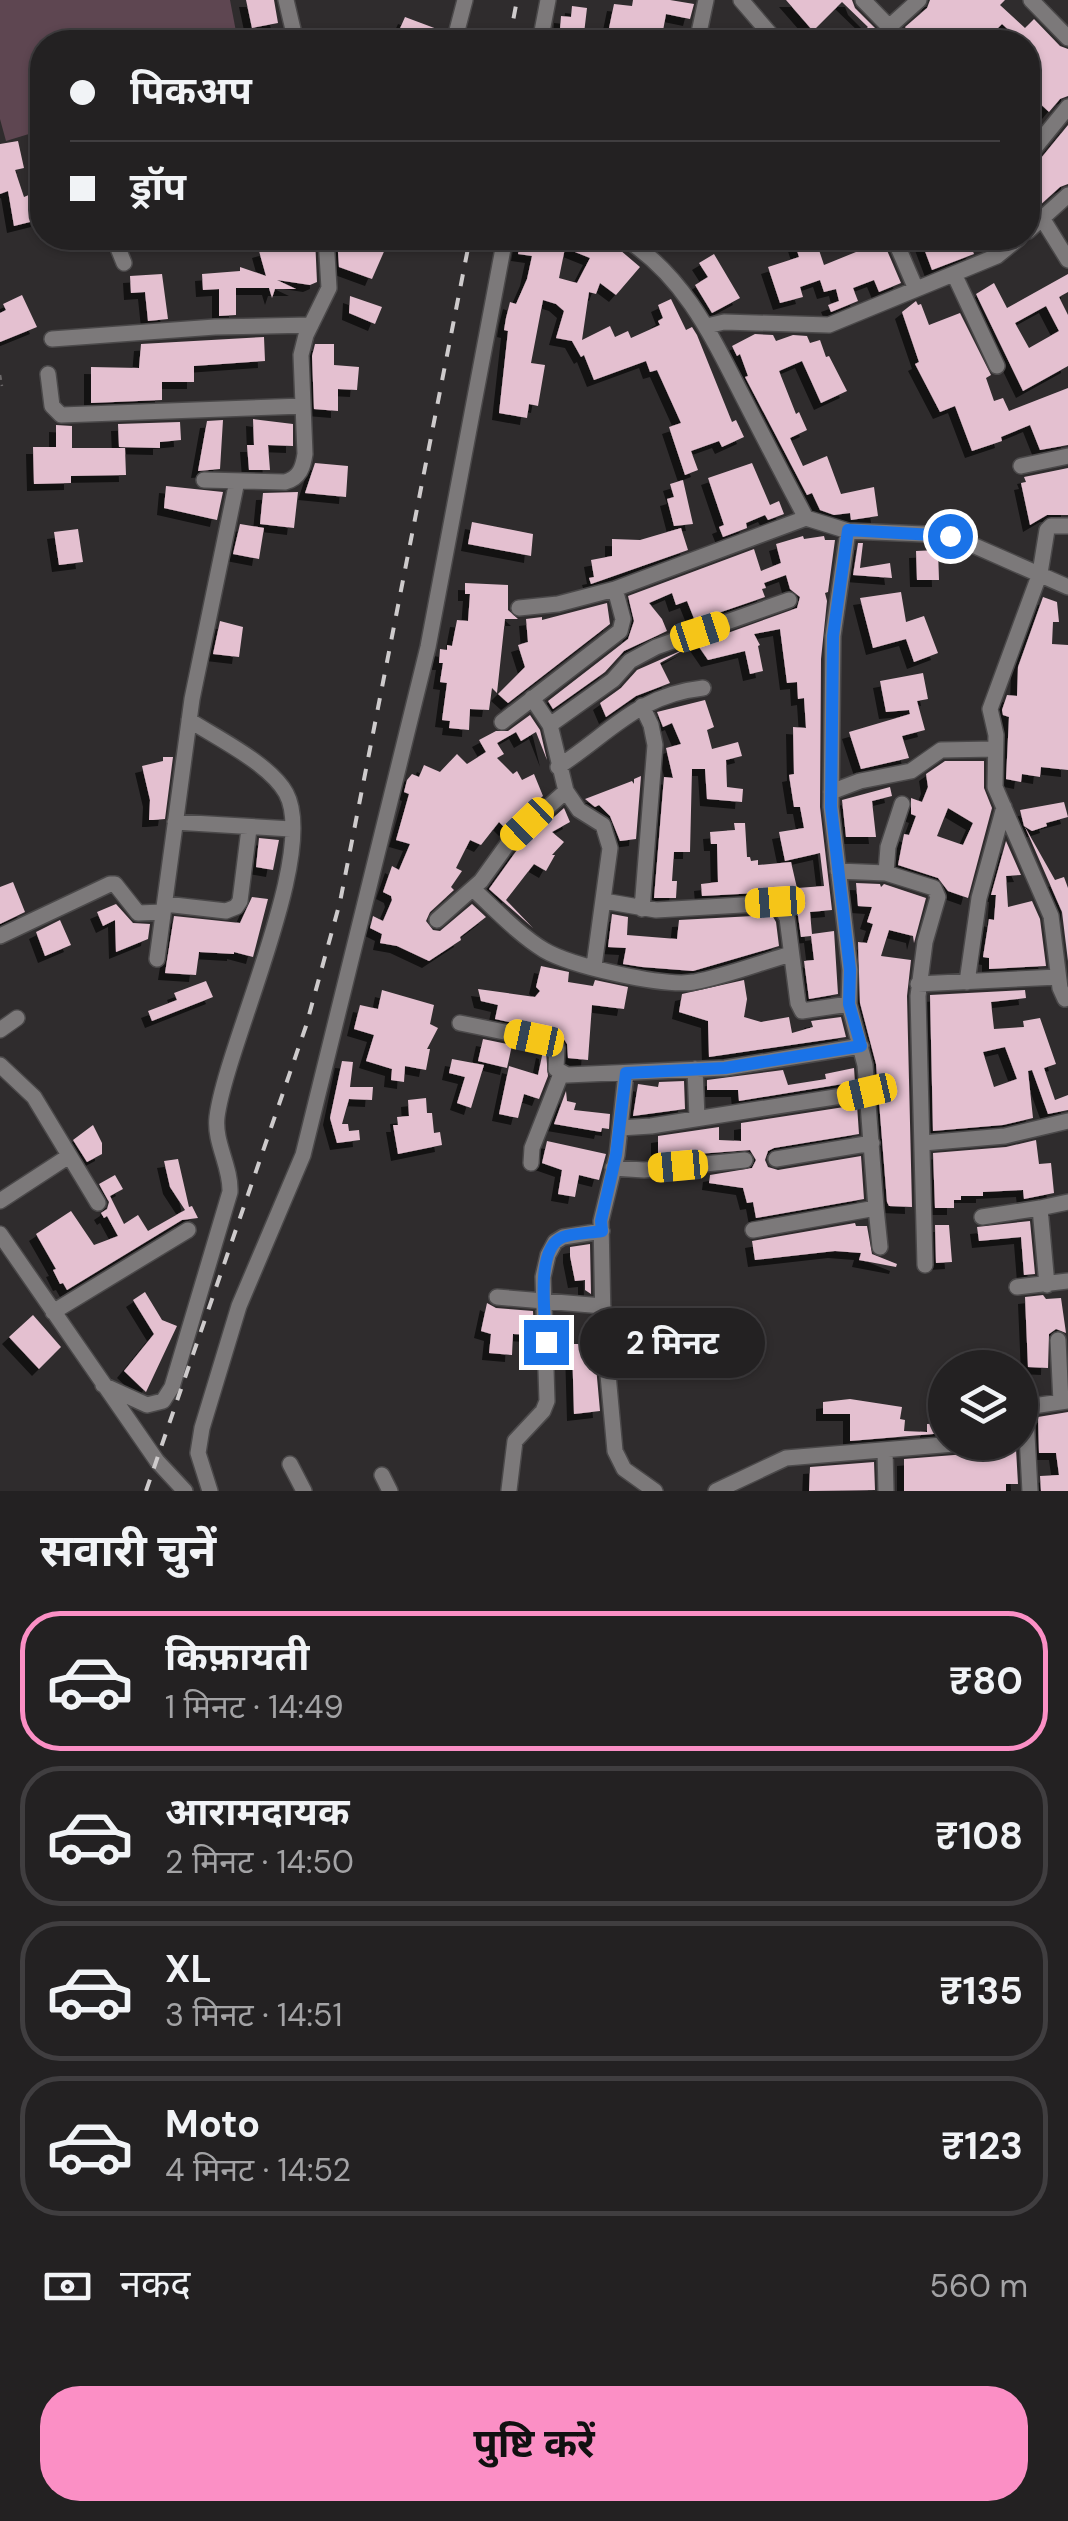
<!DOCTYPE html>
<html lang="hi">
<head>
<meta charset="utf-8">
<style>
  body { margin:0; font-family:"DM Sans","Noto Sans Devanagari",sans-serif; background:#2b292a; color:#f1f3f6; height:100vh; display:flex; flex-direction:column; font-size:38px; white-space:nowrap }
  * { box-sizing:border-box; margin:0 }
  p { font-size:32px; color:#a3a3a5 }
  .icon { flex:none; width:55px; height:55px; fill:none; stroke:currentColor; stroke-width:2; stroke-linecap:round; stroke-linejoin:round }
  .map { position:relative; height:1491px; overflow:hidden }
  .drawer { display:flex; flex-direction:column; background:#232122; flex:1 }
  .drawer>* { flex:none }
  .hud { position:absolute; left:30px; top:30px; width:1010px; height:220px; border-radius:40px; box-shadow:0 2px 8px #0004,0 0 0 2px #403e40; display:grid; align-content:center; height:220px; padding:0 40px; background:#232122 }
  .tools { position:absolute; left:928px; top:1350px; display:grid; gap:20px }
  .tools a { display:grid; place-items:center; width:110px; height:110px; border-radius:50%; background:#232122; box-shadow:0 2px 8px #0004,0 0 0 2px #403e40; font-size:50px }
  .end { position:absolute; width:45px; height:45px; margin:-22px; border:12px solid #1a73e8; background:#fff; box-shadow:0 0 0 5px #fff }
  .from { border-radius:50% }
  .bubble { position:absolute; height:70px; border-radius:35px; background:#232122; box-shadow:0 2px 8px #0004,0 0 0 2px #403e40; font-size:32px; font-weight:700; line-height:70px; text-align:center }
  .car { position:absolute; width:30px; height:60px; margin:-30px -15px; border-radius:12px; box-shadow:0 0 8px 2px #0007; background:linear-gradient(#f5c518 24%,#345 0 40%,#f5c518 0 76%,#345 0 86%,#f5c518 0) }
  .hud b { display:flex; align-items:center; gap:35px; height:95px; font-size:38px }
  .hud b+b { border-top:2px solid #403e40 }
  .hud i { width:25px; height:25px; background:#f1f3f6 }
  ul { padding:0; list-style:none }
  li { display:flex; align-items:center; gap:30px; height:140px; margin:0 20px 15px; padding:0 20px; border:5px solid #403e40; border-radius:40px }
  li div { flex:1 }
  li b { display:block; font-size:38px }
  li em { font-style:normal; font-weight:700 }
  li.current { border-color:#fb8fc5 }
  li>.icon { width:90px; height:90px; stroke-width:1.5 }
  h2 { padding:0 40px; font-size:45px; line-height:120px }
  .pay { display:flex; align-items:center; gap:25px; height:110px; padding:0 40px; font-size:38px }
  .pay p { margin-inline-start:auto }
  .action { display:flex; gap:20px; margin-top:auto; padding:20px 40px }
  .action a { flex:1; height:115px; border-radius:40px; background:#fb8fc5; color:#111; font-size:40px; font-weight:700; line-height:115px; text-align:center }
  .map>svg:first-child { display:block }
</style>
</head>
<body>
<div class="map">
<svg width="1068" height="1491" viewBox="0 0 1068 1491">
  <defs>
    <filter id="shadow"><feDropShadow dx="-7" dy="7" stdDeviation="0" flood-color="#0009"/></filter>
  </defs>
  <rect width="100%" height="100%" fill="#2f2c2d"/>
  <path fill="#5e4651" d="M0,0H230L238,42H42V130L6,141L0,119Z"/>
  <path fill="#e4c0d0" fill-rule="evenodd" filter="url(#shadow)" d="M246,0H274L278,23L252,28Z
    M633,0H670L694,4L690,19L666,14L661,42H647L648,37L608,33L614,4L632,6Z
    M786,0H852L855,8L889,42H851L868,27L842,2L813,31Z
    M930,0H1005L1000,5L1025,28L1034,19L1060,46L1068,49V96L1060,99L1049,112L1031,95L1033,92L1028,88V42H1022L1002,24L984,42H915L905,27L927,8Z
    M572,6L587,8L583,42H559L561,16L571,17Z
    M405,17L445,32L443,42H394Z
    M1068,125V184L1060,187L1028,216V167L1037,163Z
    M18,141L24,168L15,170L24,197L31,194L38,220L14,226L8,191L0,194V144Z
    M274,238H315L317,282L310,285L277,280L296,289H275L272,298L269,288H236V315L219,316V289L203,290L202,274L240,271V267L266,276L259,251L277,246Z
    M337,238H363L386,247L372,279L339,267Z
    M521,238H586L620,250L640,267L616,295L600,283L596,294L589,292L582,340L610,326L615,337L628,331L631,338L660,325L658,321L663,318L658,305L671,299L686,330L692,327L697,335L732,422L736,420L744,437L722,447L719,441L691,451L698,470L685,475L669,427L681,423L657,370L650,372L646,361L594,380L584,355L581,357L572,341L556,338L564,311L556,304L543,300L531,363L545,365L538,406L529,404L527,418L499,413L508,331L504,330L506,318L510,302L516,304L527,279L532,256L518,254ZM565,248L590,258L577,283L559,278Z
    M793,238H815L824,265L883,241L901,283L879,292L874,280L853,288L858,301L831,312L828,305L839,301L836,289L824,292L820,280L800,287L803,297L780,303L768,267L799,257Z
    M920,238H968L974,254L932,270Z
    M714,254L740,298L712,313L695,285L708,277L699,263Z
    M162,274L168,319L148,321L145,292L131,293L130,276Z
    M1068,274V292L1059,297L1068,315V366L1023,391L976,294L994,283L1007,308ZM1046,306L1059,331L1029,348L1015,323Z
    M22,295L37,327L0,342V313L6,310L3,304Z
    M350,296L382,307L375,324L349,313Z
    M916,301L918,305L921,304L929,325L960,313L991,375L986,378L994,401L1003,398L1009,411L1068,388V445L1040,450L1030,425L1001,437L1002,441L972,451L955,406L940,412L915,364L919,362L902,312Z
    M755,334L773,335L776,341L793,335L807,336L810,343L820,340L826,357L829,356L847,391L821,403L802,361L779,371L796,414L799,412L807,430L790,438L803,466L827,456L841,494L874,487L878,516L851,520L850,513L834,515L820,510L812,493L807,495L745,377L748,376L740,354L737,356L732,346Z
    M264,337L265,361L194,366V382H162V400L91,403V367L139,368L141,344Z
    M315,344H334V365L359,367L357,390L338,389V411L314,409L312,356Z
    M253,419L293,424V446L268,445L270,470H249L247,445H254Z
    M223,420L220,469L198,471L207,421Z
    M180,422L181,440L160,442V448L119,447L118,424Z
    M56,425L72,426V448H125L126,475L71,476V483L34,484L33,447H56Z
    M315,463L348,466L346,497L305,493Z
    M752,463L770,505L779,501L784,514L768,520L765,515L746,523L747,528L723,537L719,527L724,525L708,478Z
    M1068,468V515H1047L1030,525L1021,483L1026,482L1024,477Z
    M683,480L693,524L674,526L667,499L674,497L670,484Z
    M166,486L223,492L217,520L164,508Z
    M298,492L294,528L260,524L263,493Z
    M472,522L533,534L531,556L468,544Z
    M240,524L264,528L259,559L233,554Z
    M681,528L688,550L591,584L589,578L594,577L591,560L612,556V539L640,540Z
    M78,529L83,562L59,565L54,532Z
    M803,536L804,539L824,536L825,540H835L828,592L825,593L827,601L821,659L820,807L832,910L810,912L812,934L834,931L838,994L809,999L804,961L814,960L811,936L801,937L798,916L787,896L777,892L702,896L701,884L718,882L717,844H711L710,832L735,830L734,823H745L747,857H750L751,861L758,860V865L791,862L797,888L824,886L820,853L785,861L779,832L804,828L800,807H794L789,775L794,774L793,727L806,728L804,698L798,699L797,682L787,683L780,629L754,634L760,645L758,646L763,671L750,674L745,651L708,660L697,644L797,608L800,597L790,589L786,575L764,583L766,588L762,589L765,597L695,621L687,601L676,605L672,593L649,603L662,619L667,631L624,651L605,672L553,709L548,701L628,639L634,621L628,596L754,549L761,571L781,563L776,544Z
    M858,543H863L860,568L890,563L892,578L853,575Z
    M938,550L939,580H917L916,551Z
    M465,583L508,585V610L518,619H505L497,693L492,688L489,710L470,709L469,730L449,728L450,721L442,720L447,683L440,682L443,663H439L440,649L447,650V645L452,646L457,620L468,621L470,594H465Z
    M901,592L906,622L924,616L938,653L914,662L906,639L873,648L860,598Z
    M1043,597L1057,602L1059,622H1053L1052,644L1068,645V770L1041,767L1040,777L1022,774L1021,782L1006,779L1009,717L1003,715L1002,710L1007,695L1017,696L1018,667Z
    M607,603L610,624L508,703L498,694L525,667L518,645L528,642L526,619L542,617V620Z
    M220,621L243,627L239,657L213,654Z
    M687,648L660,663L670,683L636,696L606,717L600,703L621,688L637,670Z
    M923,673L928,699L917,701L925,730L902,736L909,758L861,769L849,732L910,714L909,710L886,712L880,681Z
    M705,700L714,727L707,730L712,749L738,742L742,756L726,760L727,787L743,789L742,802L707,799L705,769H692L690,852H674L672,881H677L676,898H654L664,777L673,778L666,748L681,744L672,723L663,727L657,712Z
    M530,715L540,730L547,760L536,732L521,741L516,732L497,743L504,754L497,758L513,774L517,771L522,780L534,774L543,796L506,829L499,822L481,845L470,840L456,868L462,871L451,887L454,890L430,912L426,921L433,930L440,931L472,904L486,917L460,937L461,940L429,961L397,946L380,943L382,934L370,928L373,916L383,921L392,900L391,896L383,892L392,866L399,870L410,844L396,840L409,794L404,792L407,780L412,774L419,777L424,765L440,772L457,754L467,764L486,752L479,740L496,731H508Z
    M163,757H173L165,819L153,820H149L150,800L142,766L163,761Z
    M945,761H984V788L992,808L968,898L948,891L938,878L898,865L904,834L909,835L916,816L911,814V798L922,802L928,787L926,774ZM948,808L973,823L963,845L937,836Z
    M641,776L636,839L620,841L610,816L599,805L595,807L585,799L632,781L634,784V779Z
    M890,787L892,796L872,801L876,837H846L842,800Z
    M1064,802L1068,817L1046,823L1047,826L1032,831L1024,826L1020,810Z
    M564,808L570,822L552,832L564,842L552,855H555L546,871L534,864L506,900L533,928L489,889L517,850Z
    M1025,827L1055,880L1064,877L1068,888V961L1062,912Z
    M259,838L279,840L273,870L256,867Z
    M1006,841L1021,875L1006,876L1008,907L1032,901L1040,919L1046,966L989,969V958L983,957L989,919L994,920L996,895H991Z
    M13,882L25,912L0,924V887Z
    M856,883L880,884L881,887L884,884L926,898L914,943L913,936L889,930L881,956L911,960L907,996L912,1207L889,1206L887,1202L876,1064L860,1003L858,942L867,943L873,924L867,922L872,907L858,906Z
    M252,897L268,899L253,957L234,952V954L199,952L196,975L165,973L174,916L240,923Z
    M116,904L133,923L150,924L148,939L116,952L115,920L103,926L97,912Z
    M612,914L628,917L627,935L677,939L679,920L772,915L776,922L779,946L693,971L642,967L623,964L626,948L608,947Z
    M60,920L71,945L45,956L36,932Z
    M541,966L569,972L568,982L593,986L595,980L628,987L624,1009L592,1005L588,1060L568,1058L567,1044L560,1033L495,1019L498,1005L481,1001L478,989L535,997L540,991L536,987Z
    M744,980L747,999L744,1017L761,1022L789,1017L792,1033L813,1027L811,1021L841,1017L846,1037L709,1057L708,1021L679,1012L682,994Z
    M206,981L213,997L152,1021L148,1011L177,1000L174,993Z
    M382,990L434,1005L430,1024L438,1028L427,1049H430L426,1070L405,1066L404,1082L391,1080L392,1069L366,1061L374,1035L354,1029L360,1005L378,1009Z
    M1025,990L1026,998L991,1002L994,1029L1024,1027L1023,1021L1040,1018L1056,1064L1044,1068L1055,1100L1068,1095V1110L1048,1114L1032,1070L1028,1071L1033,1118L1003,1125L933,1131L930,995ZM1005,1047L1017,1079L994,1087L983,1052Z
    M483,1039L512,1045L507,1068L478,1061Z
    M543,1051L546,1052L548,1076L539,1099L524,1094L518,1118L499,1114L509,1066L538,1075Z
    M452,1059L484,1065L471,1108L457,1103L465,1077L449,1073Z
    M342,1061L353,1062L350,1087H373L372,1100L349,1099L342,1124H348L349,1131L359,1130L360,1140L337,1143L330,1118Z
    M854,1068L855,1082L739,1101L738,1090H707V1080L783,1070L788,1085L826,1079L825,1074Z
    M684,1081L685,1109L633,1116L638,1084L658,1087L659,1082Z
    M566,1091L567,1101L576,1103L574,1110L610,1114L609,1129L602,1128L601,1132L554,1124Z
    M426,1098L427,1113H432L434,1133L440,1132L442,1145L398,1154L393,1125H398L397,1117L409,1116L408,1100Z
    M857,1105L859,1134L774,1148L768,1151L765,1160L768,1167L778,1170L861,1156L864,1199L756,1218L753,1202L747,1203L743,1188L709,1183L710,1175L752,1168L756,1160L750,1150L658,1157V1136L719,1127V1140L741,1141V1123Z
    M93,1125L102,1143V1154L87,1162L73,1140Z
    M1036,1140L1039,1164L1051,1163L1054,1193L1024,1199L1023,1190L983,1192V1196H961V1200H954V1208H935L933,1153L1006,1147Z
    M547,1141L606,1154L599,1180L579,1175L575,1197L558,1194L562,1170L542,1163Z
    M178,1159L189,1207L192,1206L198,1218L182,1220L67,1290L63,1283L60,1284L53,1270L56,1269L36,1234L71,1211L94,1245L118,1236L107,1216L104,1218L101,1213L107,1209L109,1202L99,1184L115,1175L123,1189L110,1196L124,1224L138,1215L148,1231L185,1210L170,1187L164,1161Z
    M1030,1221L1035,1274L1024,1275L1021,1237L979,1241L977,1227Z
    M855,1223L856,1226H867L872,1254L897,1264L896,1267L859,1260L861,1253L835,1251L755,1260L752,1241Z
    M935,1225H949L952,1262L936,1263Z
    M590,1244L591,1294L585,1290V1280L575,1281L570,1256V1247Z
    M145,1292L162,1320L177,1326L146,1392L124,1371L154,1334L133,1300Z
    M1043,1295L1046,1299L1061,1298L1066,1333L1056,1329L1049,1334L1048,1368L1028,1367L1025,1297Z
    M487,1303L496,1308L533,1311L534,1335L513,1334L512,1355L489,1353L491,1334L481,1331Z
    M33,1315L61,1347L39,1369L9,1337Z
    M572,1344H594L600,1411L574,1414Z
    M850,1399L902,1407L900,1419L905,1420L904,1431L927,1432V1424L945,1423V1433L850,1441V1414H823V1402Z
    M1068,1412V1491H1041L1040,1476L1059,1475L1056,1453H1039L1038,1417Z
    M1010,1443L1016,1449L1018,1484H1006V1491H904V1459L979,1453L988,1447Z
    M874,1462L875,1490L809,1491L810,1467Z"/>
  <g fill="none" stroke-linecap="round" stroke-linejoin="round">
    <defs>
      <path id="minor" d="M286,0L296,42
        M741,0L777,42
        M863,0L904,42
        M1031,0L1068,38
        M889,27L919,0
        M454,42L465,0
        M540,42L548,0
        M697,42L706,0
        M1028,156L1068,107
        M1042,218L1068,260
        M1028,231L1068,195
        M114,238L124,263
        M624,238C683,275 711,334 742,395C763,436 784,477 806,518L848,531L950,535L1068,587
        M894,238L916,289
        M954,274L997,366
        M707,326L724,322L829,325L997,256L1019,238
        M52,339L215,327L311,325
        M48,374L52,406L61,415L303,406
        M1021,466L1068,456
        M204,480L285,482C300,478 303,467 305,454L301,355L306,335L329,288L326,238
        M519,608L558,604L615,589L806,518
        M532,698L550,725L566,791L579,810L603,825L610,848L594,966
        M642,706L651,725L655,745L642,909
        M502,722L620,631L623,619L615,589
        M550,725L613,680L630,661L656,647L789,600
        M558,767C610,733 638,695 703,688
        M831,792L860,781L911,771L941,750L995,749
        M175,822L291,829
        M838,871L886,873L934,888L938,897L925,942L918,996L925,1265
        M886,873L888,847L902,804
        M473,889C495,909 518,934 544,950C571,966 663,987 694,982C726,976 759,963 791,954
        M604,901L656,910L778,903L787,918L798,1003L802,1011L849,1004
        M165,904L226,911L236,907L240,901L249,829
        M437,920L481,881L509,842L566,791
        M0,936L110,884H115L138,913L163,912
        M157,959L192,699L237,481
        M967,982L979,898L1004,807
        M918,984L1058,977
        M1065,999L1060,988L1051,916L995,787L996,735L990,709L1040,573L1047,530L1051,526H1068
        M460,1023L554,1042L557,1048L556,1069L567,1075L725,1068L861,1046
        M0,1030L17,1018
        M0,1065L34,1097L98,1203
        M695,1069L697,1118
        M626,1073L617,1155L601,1221L603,1320L615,1451L624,1469L655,1491
        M620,1128L651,1126L867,1092
        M923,1143L1005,1136L1068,1121
        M776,1159L872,1143
        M531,1163L532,1148L561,1074
        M613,1168L644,1170L745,1160
        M0,1201L69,1156
        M876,1208L880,1247
        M982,1217L1040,1208
        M753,1230L876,1208L865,1065L849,1004L850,970L831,807L833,636L848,531
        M0,1234L157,1461L185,1491
        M1047,1285L1040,1208L1068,1202
        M1017,1287L1068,1281
        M497,1297L603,1306
        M53,1312L188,1230
        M1058,1340L1061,1402
        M103,1385L147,1405L163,1401L172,1387L230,1192C231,1166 214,1143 217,1117C226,1045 319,853 286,793C270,764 217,738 189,720
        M1027,1435L1030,1491
        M1020,1439L1027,1435L1026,1407L1068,1401
        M885,1450L886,1491
        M290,1464L304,1491
        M382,1475L390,1491
        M509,1490L515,1441L543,1411L547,1401L543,1277L548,1255L555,1242L563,1237L602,1231
        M210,1491L198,1453L202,1428L239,1306L303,1155L428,647L505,238
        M716,1491L786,1458L978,1442"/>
    </defs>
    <use href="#minor" stroke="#4b494a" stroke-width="18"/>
    <path stroke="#6c696a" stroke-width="2.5" stroke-dasharray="5 5" stroke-linecap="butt" d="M0,375L2,386"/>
    <use href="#minor" stroke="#7c797a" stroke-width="15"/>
    <path stroke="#cecbcc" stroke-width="4" stroke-dasharray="12 12" stroke-linecap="butt" d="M509,42L517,0
      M146,1491L306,1026L340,902L470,238"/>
  </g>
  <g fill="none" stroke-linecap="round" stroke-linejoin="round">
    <path stroke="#1a73e8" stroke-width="12" d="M546,1342C546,1318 534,1248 563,1237C574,1233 590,1233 602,1231L601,1221L616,1155L626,1073L725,1068L861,1046L849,1004L850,970L831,807L833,636L848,530L950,536"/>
  </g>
</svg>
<div class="tools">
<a><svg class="icon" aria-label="layers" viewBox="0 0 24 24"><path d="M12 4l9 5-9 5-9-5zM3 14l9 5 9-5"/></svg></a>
</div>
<i class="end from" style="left:950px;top:536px"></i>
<i class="end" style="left:546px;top:1342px"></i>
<div class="bubble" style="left:580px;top:1308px;width:185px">2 मिनट</div>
<i class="car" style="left:700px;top:632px;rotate:72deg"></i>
<i class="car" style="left:527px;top:824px;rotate:226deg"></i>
<i class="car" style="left:775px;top:902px;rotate:266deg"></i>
<i class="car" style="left:534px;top:1038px;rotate:282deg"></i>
<i class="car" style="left:867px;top:1092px;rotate:257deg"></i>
<i class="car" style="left:678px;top:1166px;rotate:265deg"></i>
<div class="hud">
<b><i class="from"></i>पिकअप</b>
<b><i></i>ड्रॉप</b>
</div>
</div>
<section class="drawer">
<h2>सवारी चुनें</h2>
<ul>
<li class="current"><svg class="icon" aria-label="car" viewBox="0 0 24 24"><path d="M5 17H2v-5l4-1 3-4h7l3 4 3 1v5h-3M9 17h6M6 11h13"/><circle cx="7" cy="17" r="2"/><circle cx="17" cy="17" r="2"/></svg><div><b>किफ़ायती</b><p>1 मिनट · 14:49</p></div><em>₹80</em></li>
<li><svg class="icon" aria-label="car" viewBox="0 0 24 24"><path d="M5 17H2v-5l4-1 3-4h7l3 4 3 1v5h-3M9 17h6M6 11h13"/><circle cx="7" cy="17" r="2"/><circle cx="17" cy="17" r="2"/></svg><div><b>आरामदायक</b><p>2 मिनट · 14:50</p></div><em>₹108</em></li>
<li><svg class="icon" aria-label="car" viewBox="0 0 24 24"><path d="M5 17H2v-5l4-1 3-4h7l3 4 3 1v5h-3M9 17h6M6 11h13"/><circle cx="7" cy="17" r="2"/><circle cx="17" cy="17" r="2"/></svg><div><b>XL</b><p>3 मिनट · 14:51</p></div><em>₹135</em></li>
<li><svg class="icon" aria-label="car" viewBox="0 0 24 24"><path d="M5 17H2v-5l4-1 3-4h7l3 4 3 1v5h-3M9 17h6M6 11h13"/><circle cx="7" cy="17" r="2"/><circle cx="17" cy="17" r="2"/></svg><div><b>Moto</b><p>4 मिनट · 14:52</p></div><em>₹123</em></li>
</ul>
<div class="pay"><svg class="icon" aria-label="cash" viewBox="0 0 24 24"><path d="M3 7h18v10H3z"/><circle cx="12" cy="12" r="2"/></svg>नकद<p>560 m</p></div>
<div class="action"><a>पुष्टि करें</a></div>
</section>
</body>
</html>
